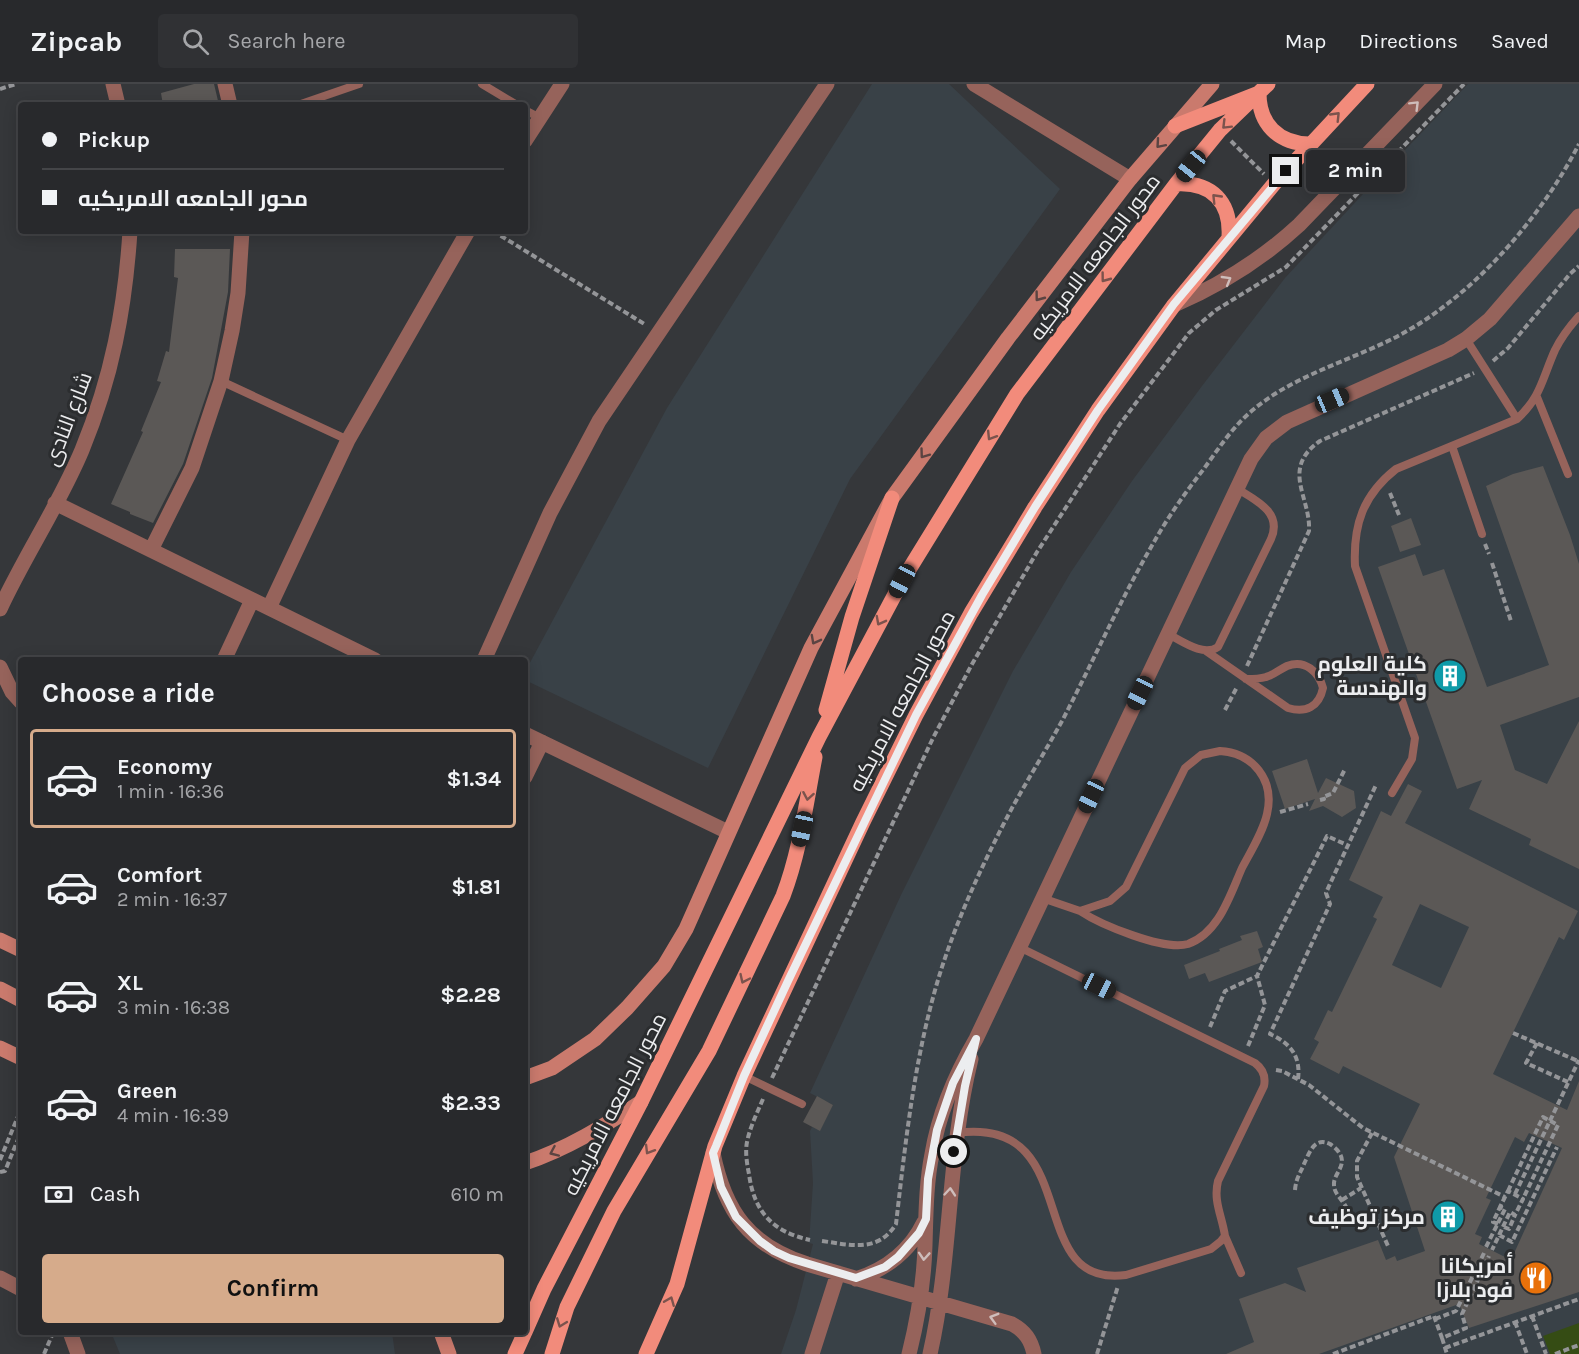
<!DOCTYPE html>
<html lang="en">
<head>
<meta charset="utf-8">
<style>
  body { margin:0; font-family:Karla,Cairo,sans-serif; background:#303134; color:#f1f3f6; height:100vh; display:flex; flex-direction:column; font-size:22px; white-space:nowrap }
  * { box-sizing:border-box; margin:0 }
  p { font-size:20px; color:#a5a6a9 }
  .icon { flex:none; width:33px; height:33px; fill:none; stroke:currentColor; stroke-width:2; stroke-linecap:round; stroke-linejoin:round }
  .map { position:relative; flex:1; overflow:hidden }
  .panel { position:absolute; left:18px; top:573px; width:510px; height:678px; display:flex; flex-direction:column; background:#28292c; border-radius:6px; box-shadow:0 3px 15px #0003,0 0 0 2px #444548 }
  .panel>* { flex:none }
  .guide { position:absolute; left:18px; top:18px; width:510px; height:132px; border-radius:6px; box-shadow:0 3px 15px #0003,0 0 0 2px #444548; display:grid; align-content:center; height:132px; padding:0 24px; background:#28292c }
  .end { position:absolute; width:27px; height:27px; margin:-14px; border:8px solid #ecedef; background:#111; box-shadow:0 0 0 3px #111 }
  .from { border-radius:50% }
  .bubble { position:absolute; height:42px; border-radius:6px; background:#28292c; box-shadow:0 3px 15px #0003,0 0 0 2px #444548; font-size:20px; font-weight:700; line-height:42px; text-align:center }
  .car { position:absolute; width:18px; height:36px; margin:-18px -9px; border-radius:8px; box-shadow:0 0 4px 2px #0007; background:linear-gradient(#222 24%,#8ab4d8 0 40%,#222 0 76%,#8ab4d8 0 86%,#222 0) }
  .guide b { display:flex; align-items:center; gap:21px; height:57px; font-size:22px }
  .guide b+b { border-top:2px solid #444548 }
  .guide i { width:15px; height:15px; background:#f1f3f6 }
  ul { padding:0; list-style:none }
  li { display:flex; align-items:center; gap:18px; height:99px; margin:0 12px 9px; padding:0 12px; border:3px solid transparent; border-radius:6px }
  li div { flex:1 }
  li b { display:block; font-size:22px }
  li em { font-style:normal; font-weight:700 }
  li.current { border-color:#d6ab8b }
  li>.icon { width:54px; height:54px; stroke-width:1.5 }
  h2 { padding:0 24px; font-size:27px; line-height:72px }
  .pay { display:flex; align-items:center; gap:15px; height:66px; padding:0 24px; font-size:22px }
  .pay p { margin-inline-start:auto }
  .cta { display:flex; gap:12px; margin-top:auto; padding:12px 24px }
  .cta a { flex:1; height:69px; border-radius:6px; background:#d6ab8b; color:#111; font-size:24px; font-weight:700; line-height:69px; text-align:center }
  header { display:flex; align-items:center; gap:36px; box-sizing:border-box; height:84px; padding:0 30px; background:#28292c; border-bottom:2px solid #444548 }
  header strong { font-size:28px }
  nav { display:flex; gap:33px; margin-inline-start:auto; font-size:21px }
  .search { width:420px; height:54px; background:#303134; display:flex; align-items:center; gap:15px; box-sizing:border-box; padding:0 21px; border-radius:6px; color:#a5a6a9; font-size:22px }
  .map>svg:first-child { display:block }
</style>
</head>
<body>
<header>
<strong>Zipcab</strong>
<div class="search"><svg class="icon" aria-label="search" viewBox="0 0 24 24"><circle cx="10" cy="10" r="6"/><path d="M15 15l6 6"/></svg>Search here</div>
<nav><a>Map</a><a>Directions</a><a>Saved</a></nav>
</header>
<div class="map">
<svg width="1579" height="1270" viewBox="0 0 1579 1270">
  <rect width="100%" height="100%" fill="#35373a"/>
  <path fill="#394147" d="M872,0H949L1060,105L850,395L708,684L525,596V588L667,324Z
    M1468,0H1579V1270H781L796,1226L813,1160L809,1159L813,1099L810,1047L812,1043L820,1046L833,1021L810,1009L901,811L1013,587L1071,488L1132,397L1202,302L1285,194L1363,110Z
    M111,1248H392L395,1270H120Z"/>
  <path fill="#354c14" d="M1579,1239V1270H1550L1543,1252Z"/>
  <path fill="#5b5856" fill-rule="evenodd" d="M194,0H214L219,21H163L161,9Z
    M175,165H230L228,208L212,294L183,380L153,439L130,430V428L111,420L143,348L141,347L161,298L157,297L166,267L169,268L178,194L174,193Z
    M1543,382L1570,451L1579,480V613L1500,641L1515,686L1547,700L1579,637V785L1529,761L1531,755L1469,725L1482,696L1457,705L1378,483L1415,470L1423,492L1444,485L1487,603L1549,581L1486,402L1513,390Z
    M1411,434L1421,461L1400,468L1391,442Z
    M1307,675L1318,709L1326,694L1354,707L1356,724L1342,733L1323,722L1309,727L1315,715L1285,725L1272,687Z
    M1408,700L1422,707L1405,739L1578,827L1564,856L1559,853L1493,990L1567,1026L1579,997V1208L1469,1244L1459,1220L1319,1270H1226L1254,1258L1239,1215L1285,1199L1306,1208L1297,1184L1378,1156L1386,1176L1395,1172L1397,1177L1425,1167L1394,1073L1420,1020L1343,982L1339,990L1310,975L1319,958L1314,955L1328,926L1332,928L1377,835L1373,833L1383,813L1349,796L1381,727L1391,732ZM1420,820L1469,843L1441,904L1392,881ZM1529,1049L1562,1064L1511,1176L1479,1160L1482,1153L1475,1150L1491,1116L1486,1114L1515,1053L1524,1058Z
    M1257,847L1263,863L1258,865L1262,878L1209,898L1205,889L1189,895L1184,881L1220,867L1219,865L1242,856L1240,852Z
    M817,1012L833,1021L820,1047L803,1038Z"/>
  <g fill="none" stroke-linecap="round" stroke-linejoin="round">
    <path stroke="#949598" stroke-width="4" stroke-dasharray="6 3" stroke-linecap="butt" d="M0,5L16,0
      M1231,57L1264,90
      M493,147L646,241
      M1493,277L1508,264L1570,190L1579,182
      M1390,409L1399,431
      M1485,460L1489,470
      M1492,479L1511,537
      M1247,582L1309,447C1311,413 1280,385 1320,357L1474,289
      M1225,626L1237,603
      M1320,716L1324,715L1323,713L1333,709L1345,685
      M1280,728L1308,720
      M1210,943L1225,907L1257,892L1327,752L1347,761
      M1513,949L1578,977
      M1537,959L1526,979L1568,998
      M1248,962L1265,921L1257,892
      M1276,986L1282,987L1309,1001L1363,1044L1505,1113
      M772,994L933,654L971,582L1037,468L1120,340L1189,249L1216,226L1286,183L1464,0
      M1298,995C1301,972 1290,959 1270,950L1330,820L1326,809L1329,802L1376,701
      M763,1015C757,1029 750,1043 747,1058C745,1068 747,1080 749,1090C754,1128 773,1148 810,1156
      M1372,1049L1357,1077V1093L1388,1162
      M0,1076L21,1025
      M0,1088L5,1087L21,1048
      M1295,1106C1296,1094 1300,1090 1304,1080C1309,1070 1314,1052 1330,1060C1333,1062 1338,1066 1340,1070C1347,1082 1333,1090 1334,1101C1334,1112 1347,1118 1348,1129
      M1508,1107L1543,1033L1558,1041L1523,1115
      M1515,1110L1579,976
      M1342,1116L1361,1104
      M1498,1140L1493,1138L1500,1123
      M1504,1143L1509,1145L1515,1131
      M1499,1151L1512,1158L1557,1063
      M822,1157C851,1161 878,1169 896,1140C906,1054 915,967 942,883C960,828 985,775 1012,724C1028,695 1046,666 1062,637C1093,578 1120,516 1154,458C1168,433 1185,409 1203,386C1219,364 1233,342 1254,325C1294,292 1346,278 1392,255C1469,217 1540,136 1579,60
      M1486,1163L1505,1125L1500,1123L1508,1107L1523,1115L1515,1131L1510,1128L1492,1166
      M1532,1232L1546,1270
      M1435,1235L1456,1227L1484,1169
      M1515,1238L1527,1270
      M1442,1254L1447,1270
      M1445,1264L1579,1215
      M44,1270L53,1249
      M1097,1270L1118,1202
      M1333,1270L1434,1232L1442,1254L1466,1244L1462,1230L1489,1172
      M1555,1270L1579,1261"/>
    <path stroke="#96635b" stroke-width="8" d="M482,0L517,21
      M298,21L359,0
      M525,26L540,34
      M1466,255L1517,335
      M221,297L348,356
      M1537,313L1568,390
      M1452,362L1482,450
      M1168,550C1182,557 1203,573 1218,563L1271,455C1283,428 1255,416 1236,404
      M1206,567L1288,624C1306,629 1319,623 1323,604C1319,588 1305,575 1287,582C1280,585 1274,591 1266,593C1259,595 1253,595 1246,595
      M1220,667C1253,669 1275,696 1267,730C1263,748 1251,767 1242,784C1230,811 1219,849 1188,860C1164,867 1101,841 1080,827L1110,817L1126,803L1185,684L1201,671Z
      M1392,709L1412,675L1415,654L1355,482C1353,441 1363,411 1396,385L1517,335C1541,313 1542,295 1555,266C1561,254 1570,242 1579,232
      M1042,814L1080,827
      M744,992L802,1020
      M957,1049C1087,1032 1021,1205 1126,1191L1211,1165L1221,1157L1225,1152C1222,1132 1213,1117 1218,1097L1264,1002C1266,992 1263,985 1255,979L1019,863
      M1225,1152L1241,1189"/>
    <path stroke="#96635b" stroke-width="15" d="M113,0L118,21
      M225,0L230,21
      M974,0L1130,95
      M525,57L562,0
      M1174,221C1221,201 1261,176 1299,141L1435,0
      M55,419L375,576
      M151,466L192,384L221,297L232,247L238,209L242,147
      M269,524L348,356L468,147
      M0,525C25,471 59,421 82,366C112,293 125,225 130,147
      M224,576L252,516
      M484,576L550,429L599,337L827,0
      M0,583L12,608L21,618
      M525,650L728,748
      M525,693L542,658
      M713,1069C725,1128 749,1161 807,1180L1012,1240C1025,1247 1031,1256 1034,1270
      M0,1194L21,1205
      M856,1195C887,1185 910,1167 924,1138
      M70,1248L78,1270
      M812,1270L838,1189
      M909,1270C918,1234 924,1198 925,1161C926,1130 926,1100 932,1070C939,1028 955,991 976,955L1251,375L1266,354L1287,338L1448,266L1466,255L1490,235L1579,132
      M930,1270C952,1173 947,1072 971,975"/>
    <path stroke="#ca7a6d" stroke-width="15" d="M0,856L21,866
      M0,905L21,916
      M0,964L21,974
      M525,994L552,984L595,955L627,924L664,882L686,845L811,564L892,414L1008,254L1130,95L1212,0
      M525,1079C567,1065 604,1042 641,1018
      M441,1248L449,1270"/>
    <path stroke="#f28b7b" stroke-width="15" d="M1175,42L1259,9C1259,40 1278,59 1309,60
      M1176,100C1212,98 1231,118 1229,153
      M826,626L852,533L892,414
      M525,1248L544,1205L641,1018L819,653L902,497L1017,310L1176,100L1220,46L1268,0
      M515,1270L525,1248
      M552,1270L567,1223L614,1127L709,967L783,812C800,767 806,720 815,673
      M646,1270L677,1200L715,1062L744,992L863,738L916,631L971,529L1035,423L1098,326L1174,221L1274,100L1367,0"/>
  </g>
  <defs><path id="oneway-chevron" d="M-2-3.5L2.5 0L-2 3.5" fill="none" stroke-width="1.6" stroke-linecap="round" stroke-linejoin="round" transform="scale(1.5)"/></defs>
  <g stroke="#cebdbb">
    <use href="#oneway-chevron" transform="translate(1415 21) rotate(-45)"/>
    <use href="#oneway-chevron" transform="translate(1227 196) rotate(-30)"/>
    <use href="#oneway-chevron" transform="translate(950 1108) rotate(-85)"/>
    <use href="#oneway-chevron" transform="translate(924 1172) rotate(94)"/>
    <use href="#oneway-chevron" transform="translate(994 1234) rotate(-164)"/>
  </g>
  <g stroke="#7b534d">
    <use href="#oneway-chevron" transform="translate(1336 32) rotate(-46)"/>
    <use href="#oneway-chevron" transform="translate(1226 41) rotate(135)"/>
    <use href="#oneway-chevron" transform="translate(1216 114) rotate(-134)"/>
    <use href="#oneway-chevron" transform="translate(1105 194) rotate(127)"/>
    <use href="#oneway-chevron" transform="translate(991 352) rotate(122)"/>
    <use href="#oneway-chevron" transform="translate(880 537) rotate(118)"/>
    <use href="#oneway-chevron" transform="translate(808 712) rotate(100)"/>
    <use href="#oneway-chevron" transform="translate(744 895) rotate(115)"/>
    <use href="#oneway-chevron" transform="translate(649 1066) rotate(121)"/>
    <use href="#oneway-chevron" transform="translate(670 1217) rotate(-68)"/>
    <use href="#oneway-chevron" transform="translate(561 1239) rotate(111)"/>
  </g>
  <g stroke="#5b4442">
    <use href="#oneway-chevron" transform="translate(1160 60) rotate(131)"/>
    <use href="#oneway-chevron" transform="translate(1039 213) rotate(127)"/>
    <use href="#oneway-chevron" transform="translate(924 370) rotate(126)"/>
    <use href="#oneway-chevron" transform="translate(815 556) rotate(118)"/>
    <use href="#oneway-chevron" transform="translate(554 1068) rotate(156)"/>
  </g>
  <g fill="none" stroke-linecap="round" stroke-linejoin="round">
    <path stroke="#ecedef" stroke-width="8" d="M954,1068L965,1002L976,955L953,999L937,1046L928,1095L926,1135L919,1149L898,1173L885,1183L856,1194L789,1174L774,1167L760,1157L736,1133L721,1103L713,1069L716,1062L744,992L788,897L916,631L982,511L1035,423L1098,326L1174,220L1286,87"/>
  </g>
  <defs>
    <symbol id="building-disc" viewBox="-11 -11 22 22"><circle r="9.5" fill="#0f9aa8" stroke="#2b2d2f"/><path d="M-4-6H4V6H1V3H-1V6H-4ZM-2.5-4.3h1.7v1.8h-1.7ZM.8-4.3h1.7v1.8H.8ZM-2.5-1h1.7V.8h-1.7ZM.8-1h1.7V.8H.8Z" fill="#fff"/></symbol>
    <symbol id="restaurant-disc" viewBox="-11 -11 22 22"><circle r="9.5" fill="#e8710a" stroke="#2b2d2f"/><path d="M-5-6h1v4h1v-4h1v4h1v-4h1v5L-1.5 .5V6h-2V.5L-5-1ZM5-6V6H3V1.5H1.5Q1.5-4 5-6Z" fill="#fff"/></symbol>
  </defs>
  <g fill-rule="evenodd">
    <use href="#building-disc" x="1431" y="573" width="38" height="38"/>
    <use href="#building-disc" x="1429" y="1114" width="38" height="38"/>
    <use href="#restaurant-disc" x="1517" y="1175" width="38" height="38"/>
  </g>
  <g text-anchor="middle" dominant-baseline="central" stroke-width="6" stroke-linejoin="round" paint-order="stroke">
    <g font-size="21" fill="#ecedef" stroke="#2b2d2f">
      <text transform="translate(1095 173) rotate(-53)">محور الجامعه الامريكيه</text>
      <text transform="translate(68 335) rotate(-69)">شارع النادى</text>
      <text transform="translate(902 617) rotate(-62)">محور الجامعه الامريكيه</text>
      <text transform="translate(615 1020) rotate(-63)">محور الجامعه الامريكيه</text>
    </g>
    <g font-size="21" font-weight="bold" fill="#ecedef" stroke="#2b2d2f" text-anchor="end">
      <text x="1427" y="580">كلية العلوم<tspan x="1427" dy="24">والهندسة</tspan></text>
      <text x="1425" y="1133">مركز توظيف</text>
      <text x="1513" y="1182">أمريكانا<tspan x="1513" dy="24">فود بلازا</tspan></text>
    </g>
  </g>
</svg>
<i class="end from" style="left:954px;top:1068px"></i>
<i class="end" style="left:1286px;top:87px"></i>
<div class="bubble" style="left:1306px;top:66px;width:99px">2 min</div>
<i class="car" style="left:1191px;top:82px;rotate:219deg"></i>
<i class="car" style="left:1332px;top:316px;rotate:67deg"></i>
<i class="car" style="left:902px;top:497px;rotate:208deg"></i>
<i class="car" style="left:1140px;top:609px;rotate:206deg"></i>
<i class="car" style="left:1091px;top:712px;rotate:205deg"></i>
<i class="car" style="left:802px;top:745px;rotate:192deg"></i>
<i class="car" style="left:1099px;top:902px;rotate:116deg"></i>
<div class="guide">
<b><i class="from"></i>Pickup</b>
<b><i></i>محور الجامعه الامريكيه</b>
</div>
<section class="panel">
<h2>Choose a ride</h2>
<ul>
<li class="current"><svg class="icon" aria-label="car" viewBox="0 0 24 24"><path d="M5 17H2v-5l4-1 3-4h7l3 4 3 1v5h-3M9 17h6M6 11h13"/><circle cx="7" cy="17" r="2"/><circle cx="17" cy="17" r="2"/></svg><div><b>Economy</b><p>1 min · 16:36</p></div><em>$1.34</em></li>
<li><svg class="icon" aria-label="car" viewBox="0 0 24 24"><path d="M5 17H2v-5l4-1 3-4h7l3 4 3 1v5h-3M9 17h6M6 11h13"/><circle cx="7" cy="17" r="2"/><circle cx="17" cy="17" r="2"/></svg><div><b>Comfort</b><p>2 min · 16:37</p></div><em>$1.81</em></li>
<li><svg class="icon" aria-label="car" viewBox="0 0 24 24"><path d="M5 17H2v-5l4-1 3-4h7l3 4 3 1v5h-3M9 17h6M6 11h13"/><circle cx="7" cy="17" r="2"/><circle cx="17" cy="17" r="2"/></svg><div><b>XL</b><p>3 min · 16:38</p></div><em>$2.28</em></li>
<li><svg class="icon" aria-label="car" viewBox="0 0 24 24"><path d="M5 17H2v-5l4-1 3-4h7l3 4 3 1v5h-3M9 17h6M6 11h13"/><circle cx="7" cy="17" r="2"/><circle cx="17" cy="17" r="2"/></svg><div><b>Green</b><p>4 min · 16:39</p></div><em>$2.33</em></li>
</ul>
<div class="pay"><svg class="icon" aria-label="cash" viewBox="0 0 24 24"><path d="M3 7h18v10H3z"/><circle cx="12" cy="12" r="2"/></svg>Cash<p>610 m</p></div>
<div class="cta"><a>Confirm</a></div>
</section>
</div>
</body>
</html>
